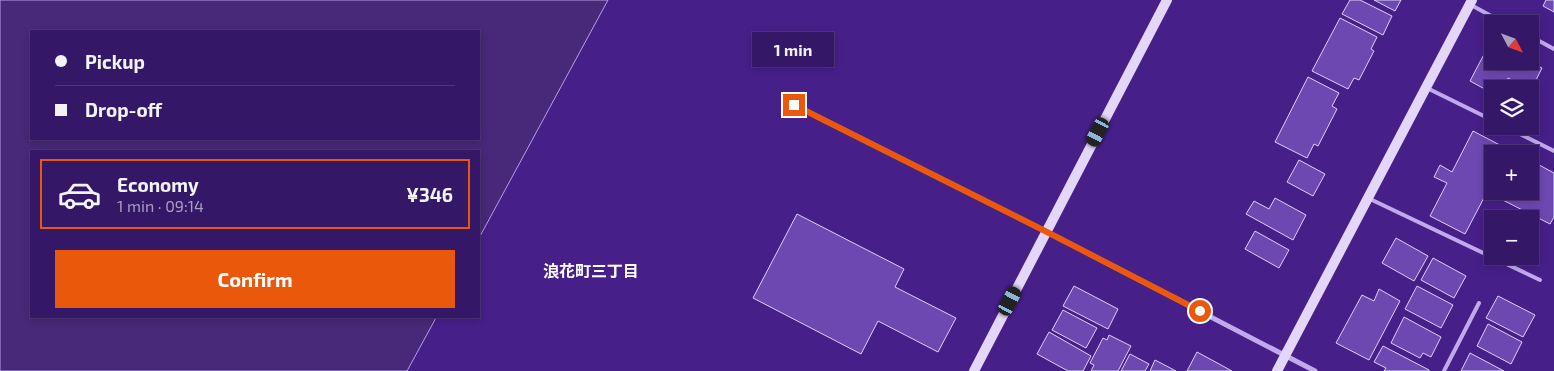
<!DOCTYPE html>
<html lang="en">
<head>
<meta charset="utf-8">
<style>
  body { margin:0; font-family:"Exo 2","Noto Sans JP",sans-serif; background:#402470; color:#f1f3f6; height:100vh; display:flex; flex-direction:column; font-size:19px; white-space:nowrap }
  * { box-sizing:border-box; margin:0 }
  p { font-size:16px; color:#aa9fc0 }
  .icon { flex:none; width:28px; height:28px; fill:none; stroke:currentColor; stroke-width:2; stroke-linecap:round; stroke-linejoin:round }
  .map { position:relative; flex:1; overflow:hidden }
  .side { position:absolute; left:30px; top:150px; width:450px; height:168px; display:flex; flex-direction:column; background:#351767; border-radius:0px; box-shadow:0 2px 8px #0003,0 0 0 1px #4f367b }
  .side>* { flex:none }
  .hud { position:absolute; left:30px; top:30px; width:450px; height:110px; border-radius:0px; box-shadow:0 2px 8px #0003,0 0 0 1px #4f367b; display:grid; align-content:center; height:110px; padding:0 25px; background:#351767 }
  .needle { width:32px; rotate:131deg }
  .fabs { position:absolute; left:1484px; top:15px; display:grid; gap:10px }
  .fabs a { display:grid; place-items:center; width:55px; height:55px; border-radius:0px; background:#351767; box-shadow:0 2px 8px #0003,0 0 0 1px #4f367b; font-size:25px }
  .end { position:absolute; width:22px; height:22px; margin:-11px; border:6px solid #ea580c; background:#fff; box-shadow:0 0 0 2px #fff }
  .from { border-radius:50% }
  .bubble { position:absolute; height:35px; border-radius:0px; background:#351767; box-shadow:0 2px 8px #0003,0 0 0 1px #4f367b; font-size:16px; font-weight:700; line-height:35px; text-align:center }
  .car { position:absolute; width:15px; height:30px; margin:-15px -8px; border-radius:6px; box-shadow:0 0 4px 1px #0007; background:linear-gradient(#222 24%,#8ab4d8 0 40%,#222 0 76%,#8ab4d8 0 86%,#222 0) }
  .hud b { display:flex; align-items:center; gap:18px; height:48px; font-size:19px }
  .hud b+b { border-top:1px solid #4f367b }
  .hud i { width:12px; height:12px; background:#f1f3f6 }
  ul { padding:9px 0 0; list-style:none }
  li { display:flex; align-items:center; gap:15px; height:70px; margin:0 10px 8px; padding:0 15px; border:2px solid #4f367b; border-radius:0px }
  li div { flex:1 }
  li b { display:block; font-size:19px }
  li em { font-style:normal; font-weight:700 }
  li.current { border-color:#ea580c }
  li>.icon { width:45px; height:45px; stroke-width:1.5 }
  .button { display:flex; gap:10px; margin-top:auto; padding:10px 25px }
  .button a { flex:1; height:58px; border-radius:0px; background:#ea580c; color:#fff; font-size:20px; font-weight:700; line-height:58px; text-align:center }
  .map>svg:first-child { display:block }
</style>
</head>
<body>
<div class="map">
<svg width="1554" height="371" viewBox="0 0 1554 371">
  <rect width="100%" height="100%" fill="#471f89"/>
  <path fill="#472879" stroke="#b99eec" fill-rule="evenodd" d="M0,0H608L479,238V151H31V316H437L407,371H0ZM31,31H479V139H31Z"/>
  <path fill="#6e48b1" stroke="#decff8" d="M1350,0H1360L1392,16L1383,35L1342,14Z
    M1374,0H1401L1395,11Z
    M1546,0H1554V12L1543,6Z
    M1340,18L1377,37L1371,49L1374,51L1359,80L1354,78L1348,89L1312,71Z
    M1491,41L1492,42V61H1529L1542,68L1531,90L1508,78L1502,89H1492V93L1470,81Z
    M1308,77L1339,93L1332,106L1337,109L1318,146L1314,144L1307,158L1275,142Z
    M1473,131L1517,154H1492V191H1530V160L1554,173V217L1550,224L1487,192L1465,234L1430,216L1447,183L1434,177L1440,165L1452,172Z
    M1299,160L1325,174L1313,196L1287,182Z
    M1275,198L1306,215L1293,240L1246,214L1254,201L1269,209Z
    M797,214L904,269L895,287L956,318L938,352L878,321L861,354L753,298Z
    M1255,231L1289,250L1279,268L1245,249Z
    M1396,238L1428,256L1414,281L1382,263Z
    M1433,258L1466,276L1454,298L1421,280Z
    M1074,286L1118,309L1108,329L1063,306Z
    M1417,286L1453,305L1441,328L1405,309Z
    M1379,289L1400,301L1369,360L1336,343L1362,295L1374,301Z
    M1498,296L1535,315L1523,337L1486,318Z
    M1063,310L1097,328L1086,348L1052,330Z
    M1404,317L1441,337L1431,357L1423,353L1420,358L1391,343Z
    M1488,324L1522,342L1511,364L1477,346Z
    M1049,332L1091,356L1083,371H1068L1037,354Z
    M1109,335L1131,346L1118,371H1091L1094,365L1090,363L1103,338L1107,340Z
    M1383,346L1429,370V371H1384L1386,368L1374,362Z
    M1197,352L1232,371H1187Z
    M1470,353L1504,371H1461Z
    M1130,354L1149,364L1145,371H1121Z
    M1155,360L1176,371H1150Z"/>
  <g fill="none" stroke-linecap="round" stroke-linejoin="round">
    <path stroke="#c1aaeb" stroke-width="4" d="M1471,5L1506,24
      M1530,36L1554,49
      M1427,88L1492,120
      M1504,126L1554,151
      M1370,199L1540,280
      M1444,371L1479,303"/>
    <path stroke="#c1aaeb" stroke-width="5" d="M794,105L1047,232L1315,371"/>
    <path stroke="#e3d6f8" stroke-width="10" d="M974,371L1167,0
      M1277,371L1472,0"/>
  </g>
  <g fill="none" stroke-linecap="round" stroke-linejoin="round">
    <path stroke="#ea580c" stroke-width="6" d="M794,105L1047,232L1200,311"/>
  </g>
  <g text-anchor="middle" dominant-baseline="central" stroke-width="4" stroke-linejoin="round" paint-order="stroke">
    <g font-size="16" font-weight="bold" fill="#fff" stroke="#471f89">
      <text x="591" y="270">浪花町三丁目</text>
    </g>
  </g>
</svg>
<div class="fabs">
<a><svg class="needle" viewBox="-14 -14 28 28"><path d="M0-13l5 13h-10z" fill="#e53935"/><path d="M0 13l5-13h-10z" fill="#aa9fc0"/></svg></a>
<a><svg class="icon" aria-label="layers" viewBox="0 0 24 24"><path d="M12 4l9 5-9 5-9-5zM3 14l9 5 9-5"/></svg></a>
<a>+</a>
<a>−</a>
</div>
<i class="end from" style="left:1200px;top:311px"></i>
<i class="end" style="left:794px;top:105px"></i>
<div class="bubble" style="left:752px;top:32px;width:82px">1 min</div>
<i class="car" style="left:1098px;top:132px;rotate:208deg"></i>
<i class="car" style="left:1010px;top:301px;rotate:28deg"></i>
<div class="hud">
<b><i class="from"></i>Pickup</b>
<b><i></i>Drop-off</b>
</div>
<section class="side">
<ul>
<li class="current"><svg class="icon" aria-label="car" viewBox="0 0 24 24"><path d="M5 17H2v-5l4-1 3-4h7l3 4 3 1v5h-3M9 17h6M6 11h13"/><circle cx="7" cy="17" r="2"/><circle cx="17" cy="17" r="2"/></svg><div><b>Economy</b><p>1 min · 09:14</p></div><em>¥346</em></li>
</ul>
<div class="button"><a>Confirm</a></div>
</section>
</div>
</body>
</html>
